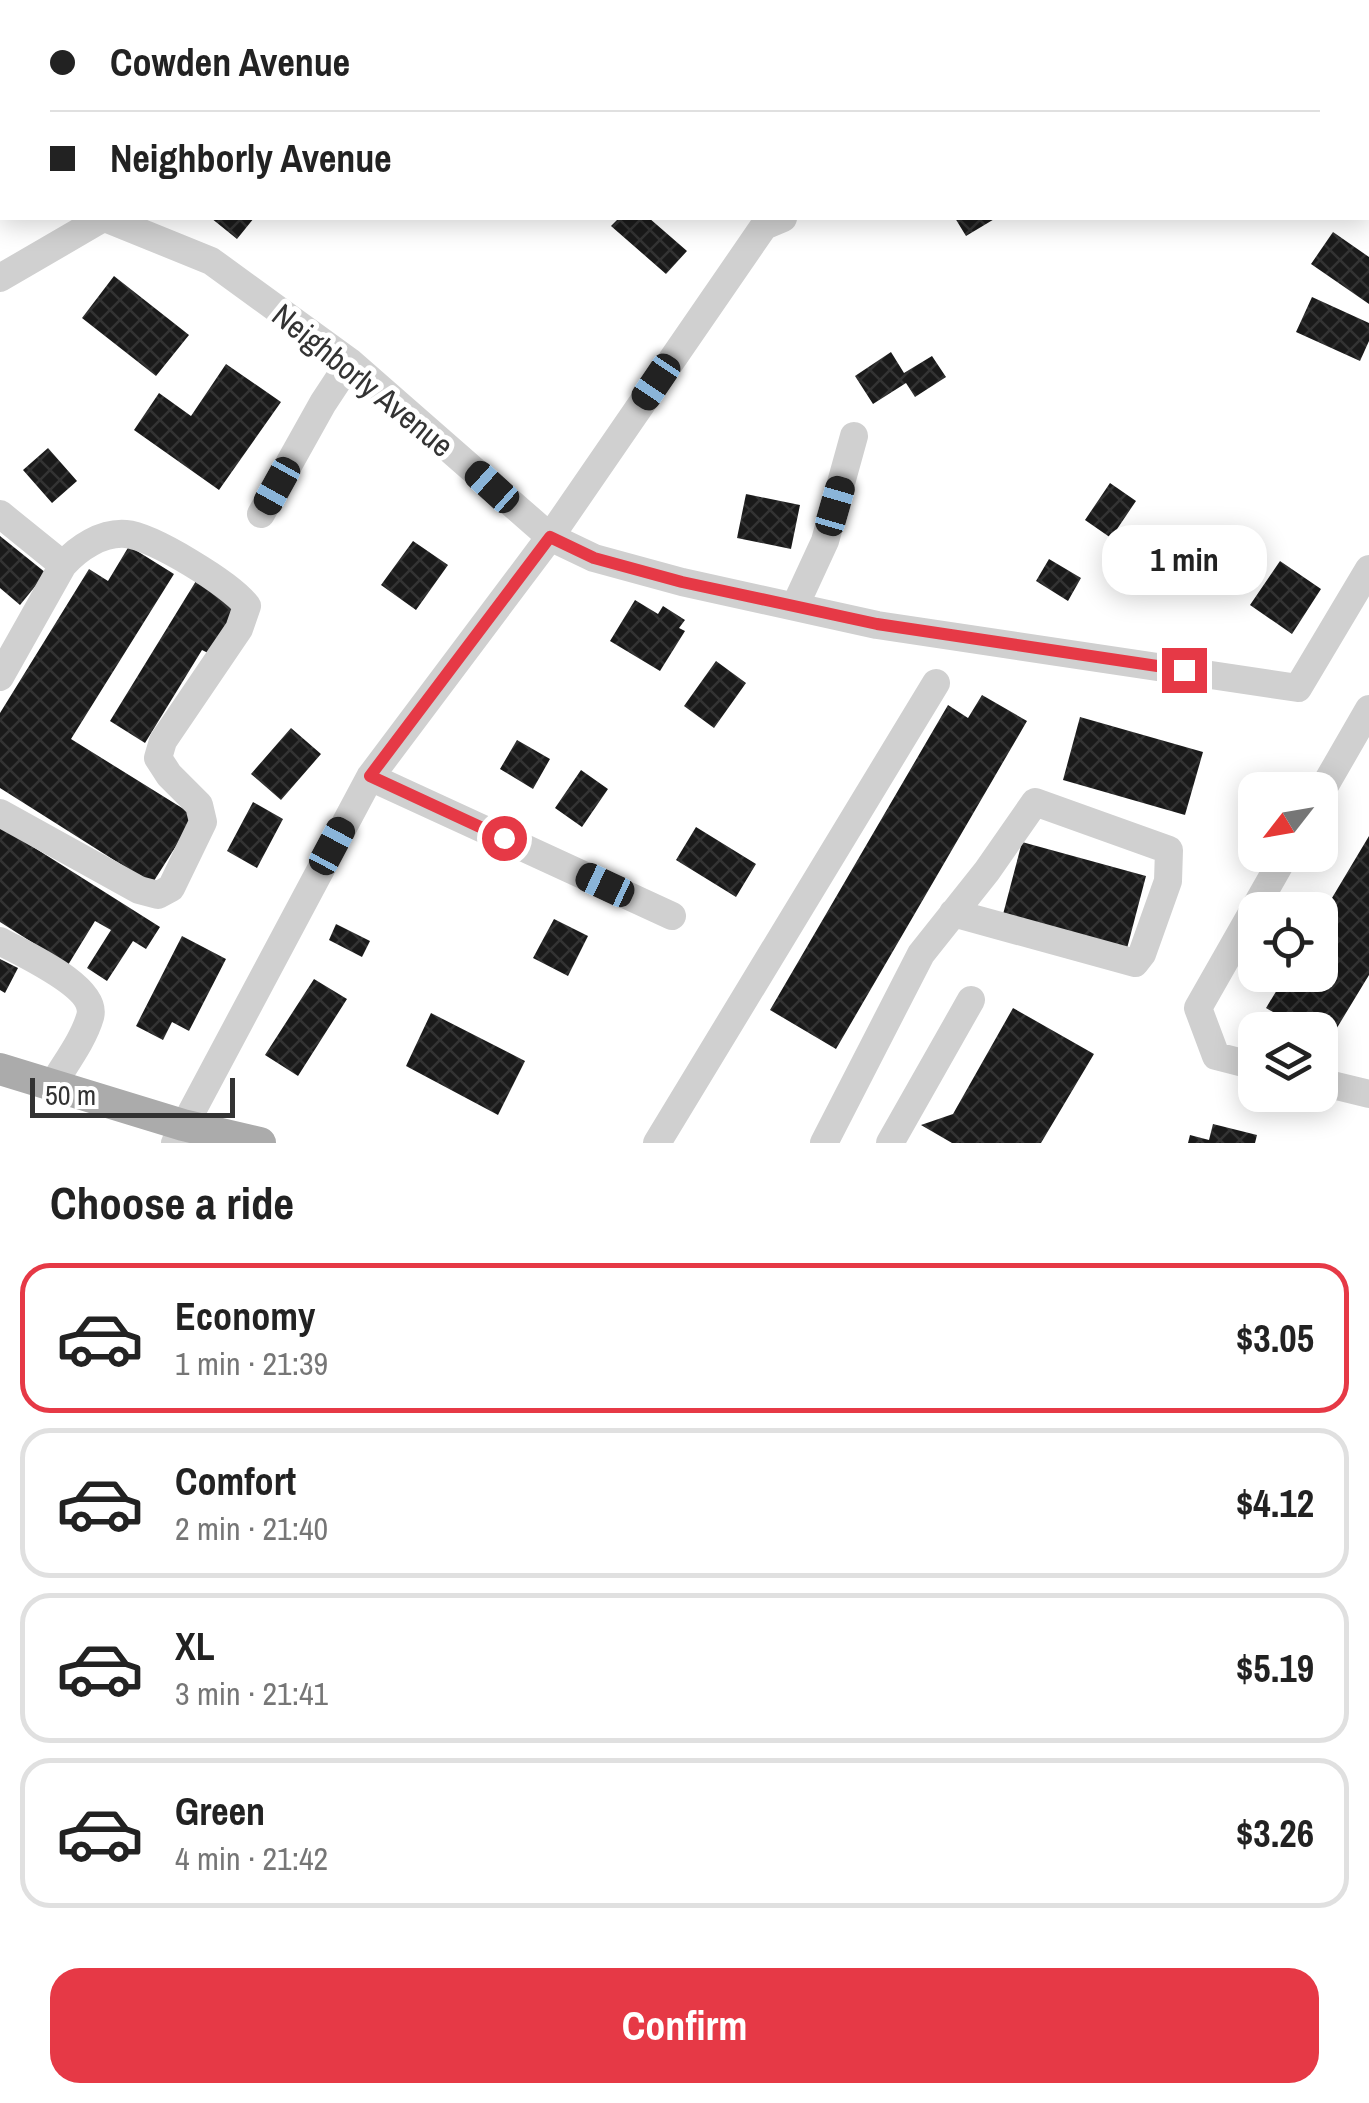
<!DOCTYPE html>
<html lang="en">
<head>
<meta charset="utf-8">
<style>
  body { margin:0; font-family:"Archivo Narrow",sans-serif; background:#f2f2f2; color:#222; height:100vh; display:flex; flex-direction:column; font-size:38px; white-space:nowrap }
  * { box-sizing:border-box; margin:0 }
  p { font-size:32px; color:#767676 }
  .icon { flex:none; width:55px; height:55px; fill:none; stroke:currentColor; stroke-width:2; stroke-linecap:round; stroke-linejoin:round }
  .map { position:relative; height:1143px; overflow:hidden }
  .drawer { display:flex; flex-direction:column; background:#fff; flex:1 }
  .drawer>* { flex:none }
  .guide { position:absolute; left:0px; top:0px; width:1370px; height:220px; box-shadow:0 5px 25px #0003; display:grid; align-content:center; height:220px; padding:0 50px; background:#fff }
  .needle { width:65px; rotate:239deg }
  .buttons { position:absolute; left:1238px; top:772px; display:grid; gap:20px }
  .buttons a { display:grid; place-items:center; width:100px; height:100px; border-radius:20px; background:#fff; box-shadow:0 5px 25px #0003; font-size:50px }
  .scale { position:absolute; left:30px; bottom:25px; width:205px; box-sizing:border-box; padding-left:10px; border:5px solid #333; border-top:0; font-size:28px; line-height:35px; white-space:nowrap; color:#333; -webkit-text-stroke:8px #fff; paint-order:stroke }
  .end { position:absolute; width:45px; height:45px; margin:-22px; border:12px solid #e63946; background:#fff; box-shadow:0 0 0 5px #fff }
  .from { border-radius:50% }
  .bubble { position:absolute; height:70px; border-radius:30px; background:#fff; box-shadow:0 5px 25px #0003; font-size:32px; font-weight:800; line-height:70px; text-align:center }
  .car { position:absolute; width:30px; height:60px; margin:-30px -15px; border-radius:12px; box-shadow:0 0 8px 2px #0007; background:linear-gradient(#222 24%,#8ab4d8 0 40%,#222 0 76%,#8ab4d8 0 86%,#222 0) }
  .guide b { display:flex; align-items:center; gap:35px; height:95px; font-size:38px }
  .guide b+b { border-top:2px solid #e0e0e0 }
  .guide i { width:25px; height:25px; background:#222 }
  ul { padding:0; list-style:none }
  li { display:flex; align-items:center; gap:30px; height:150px; margin:0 20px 15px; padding:0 30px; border:5px solid #e0e0e0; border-radius:30px }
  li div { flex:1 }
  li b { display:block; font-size:38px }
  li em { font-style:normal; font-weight:800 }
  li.selected { border-color:#e63946 }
  li>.icon { width:90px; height:90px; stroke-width:1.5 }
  h2 { padding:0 50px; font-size:45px; line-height:120px }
  .cta { display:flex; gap:20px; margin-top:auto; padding:20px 50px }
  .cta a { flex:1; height:115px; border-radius:30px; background:#e63946; color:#fff; font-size:40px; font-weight:800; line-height:115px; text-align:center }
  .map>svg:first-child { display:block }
</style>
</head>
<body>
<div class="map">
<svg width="1369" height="1143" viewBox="0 0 1369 1143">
  <defs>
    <pattern id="building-cross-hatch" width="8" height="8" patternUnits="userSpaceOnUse" patternTransform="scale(2.5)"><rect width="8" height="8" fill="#1a1a1a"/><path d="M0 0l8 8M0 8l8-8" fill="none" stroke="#333"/></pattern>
  </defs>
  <rect width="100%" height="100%" fill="#fff"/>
  <path fill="url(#building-cross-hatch)" d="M211,218H254L237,239Z
    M619,218H649L687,251L666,274L611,226Z
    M955,218H996L966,236Z
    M1333,232L1369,257V304L1311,264Z
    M114,276L189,335L156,376L82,318Z
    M1312,297L1369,323V341L1360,361L1296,332Z
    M891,352L904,373L932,356L946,377L915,397L906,383L873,404L855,376Z
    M226,364L281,402L219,490L134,430L159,393L191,416Z
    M48,448L77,481L52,503L23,470Z
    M1110,483L1136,501L1111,538L1085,520Z
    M746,494L800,505L791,549L737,538Z
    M1176,527L1214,566L1186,593L1149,554Z
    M0,536L46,573L20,605L0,588Z
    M413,541L448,565L416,610L381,585Z
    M129,546L174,574L71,739L195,816L152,884L0,788V713L89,569L108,581Z
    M1049,559L1081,578L1068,601L1036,581Z
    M1280,561L1321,589L1292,634L1250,605Z
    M196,581L238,608L210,654L202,650L145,743L110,721Z
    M635,600L658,614L663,606L685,620L679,628L685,631L660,671L610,641Z
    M716,661L746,683L714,728L684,706Z
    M982,695L1027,721L836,1049L770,1010L948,705L968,718Z
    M1080,717L1203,752L1185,815L1063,780Z
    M291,728L321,754L281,800L251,774Z
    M517,740L550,759L533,789L500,769Z
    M581,770L608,789L582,827L555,808Z
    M253,802L283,819L257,868L227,851Z
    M0,826L160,927L146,949L133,941L107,981L87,968L111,930L95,921L68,965L0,922Z
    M696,827L756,864L736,897L676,860Z
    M1369,836V975L1329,1041L1320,1036V1030H1285L1290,1022L1266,1008L1286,975H1320V918Z
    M1022,842L1146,876L1125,956L1001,922Z
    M554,919L588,936L568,976L533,958Z
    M336,924L370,941L362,957L329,940Z
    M182,936L226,959L189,1031L172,1022L163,1040L136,1026Z
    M0,959L18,968L5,993L0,990Z
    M314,979L347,999L298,1076L265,1055Z
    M1013,1008L1094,1054L1041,1143H952L921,1125L953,1114Z
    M431,1013L525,1061L498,1115L406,1066Z
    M1213,1124L1257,1135L1255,1143H1188L1190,1135L1209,1140Z"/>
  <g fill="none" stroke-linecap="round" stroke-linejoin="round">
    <path stroke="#d0d0d0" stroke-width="28" d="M595,0L597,2
      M1098,2L1100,0
      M0,118L2,121
      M105,218L211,261L350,362L550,537L594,558L682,582L877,625L1298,688L1369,569
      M0,278L103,218
      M0,514L63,565L0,677
      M261,514L323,403L350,362
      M795,606L825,541L854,436
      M370,777L672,916
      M1320,794L1369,709
      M0,813L139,890L158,895L171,888L203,822L199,805L169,775L158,758L163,741L239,629L247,606C232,585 152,536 126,534C102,532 78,548 63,565
      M0,941C23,954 99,987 90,1017C83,1041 64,1065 52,1086
      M1255,1066L1216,1056L1198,1008L1285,855
      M1320,1082L1369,1094
      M175,1143L370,777L550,537L764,226L783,218
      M657,1143L936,683
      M824,1143L921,954L987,871L1035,802L1169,850L1168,881L1142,954L1135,963L953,913
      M890,1143L971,1000"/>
    <path stroke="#ababab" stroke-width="32" d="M0,1069L183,1125L260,1143"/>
  </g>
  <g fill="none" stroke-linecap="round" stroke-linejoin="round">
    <path stroke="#e63946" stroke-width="12" d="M504,838L370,776L550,537L594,558L682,582L877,624L1184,670"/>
  </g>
  <g text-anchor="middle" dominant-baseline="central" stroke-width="10" stroke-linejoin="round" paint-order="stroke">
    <g font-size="32" fill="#333" stroke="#fff">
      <text transform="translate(363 380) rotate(39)">Neighborly Avenue</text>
    </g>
  </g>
</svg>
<div class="buttons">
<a><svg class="needle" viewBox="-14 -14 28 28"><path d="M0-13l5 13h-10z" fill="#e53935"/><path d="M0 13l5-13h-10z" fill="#767676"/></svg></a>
<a><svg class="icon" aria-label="locate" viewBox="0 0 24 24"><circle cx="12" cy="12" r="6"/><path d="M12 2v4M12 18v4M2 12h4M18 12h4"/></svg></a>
<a><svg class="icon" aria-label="layers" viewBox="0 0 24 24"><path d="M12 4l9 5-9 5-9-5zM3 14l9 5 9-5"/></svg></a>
</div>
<div class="scale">50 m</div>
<i class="end from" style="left:504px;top:838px"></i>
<i class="end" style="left:1184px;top:670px"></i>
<div class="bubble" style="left:1102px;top:525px;width:165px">1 min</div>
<i class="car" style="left:656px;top:382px;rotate:214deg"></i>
<i class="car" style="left:277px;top:486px;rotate:209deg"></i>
<i class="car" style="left:492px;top:487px;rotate:312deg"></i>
<i class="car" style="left:835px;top:506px;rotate:16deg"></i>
<i class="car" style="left:332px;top:846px;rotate:28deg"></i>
<i class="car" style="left:605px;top:885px;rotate:295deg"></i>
<div class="guide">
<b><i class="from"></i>Cowden Avenue</b>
<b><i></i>Neighborly Avenue</b>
</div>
</div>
<section class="drawer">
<h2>Choose a ride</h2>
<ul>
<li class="selected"><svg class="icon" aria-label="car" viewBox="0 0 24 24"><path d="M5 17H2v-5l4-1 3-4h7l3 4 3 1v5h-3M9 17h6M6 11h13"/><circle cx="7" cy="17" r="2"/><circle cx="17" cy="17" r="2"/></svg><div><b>Economy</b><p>1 min · 21:39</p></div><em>$3.05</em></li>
<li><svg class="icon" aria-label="car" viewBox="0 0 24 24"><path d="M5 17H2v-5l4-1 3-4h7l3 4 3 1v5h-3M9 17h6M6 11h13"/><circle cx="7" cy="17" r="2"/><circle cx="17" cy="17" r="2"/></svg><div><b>Comfort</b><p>2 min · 21:40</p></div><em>$4.12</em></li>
<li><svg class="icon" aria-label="car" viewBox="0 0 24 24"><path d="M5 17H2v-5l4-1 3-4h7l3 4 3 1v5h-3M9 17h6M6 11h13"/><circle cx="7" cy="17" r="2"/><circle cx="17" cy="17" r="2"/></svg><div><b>XL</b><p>3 min · 21:41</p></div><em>$5.19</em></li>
<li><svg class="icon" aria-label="car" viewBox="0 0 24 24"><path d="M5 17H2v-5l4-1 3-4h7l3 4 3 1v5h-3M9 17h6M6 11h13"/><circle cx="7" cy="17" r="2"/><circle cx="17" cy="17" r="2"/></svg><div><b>Green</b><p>4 min · 21:42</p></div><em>$3.26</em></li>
</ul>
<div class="cta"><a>Confirm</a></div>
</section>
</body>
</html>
